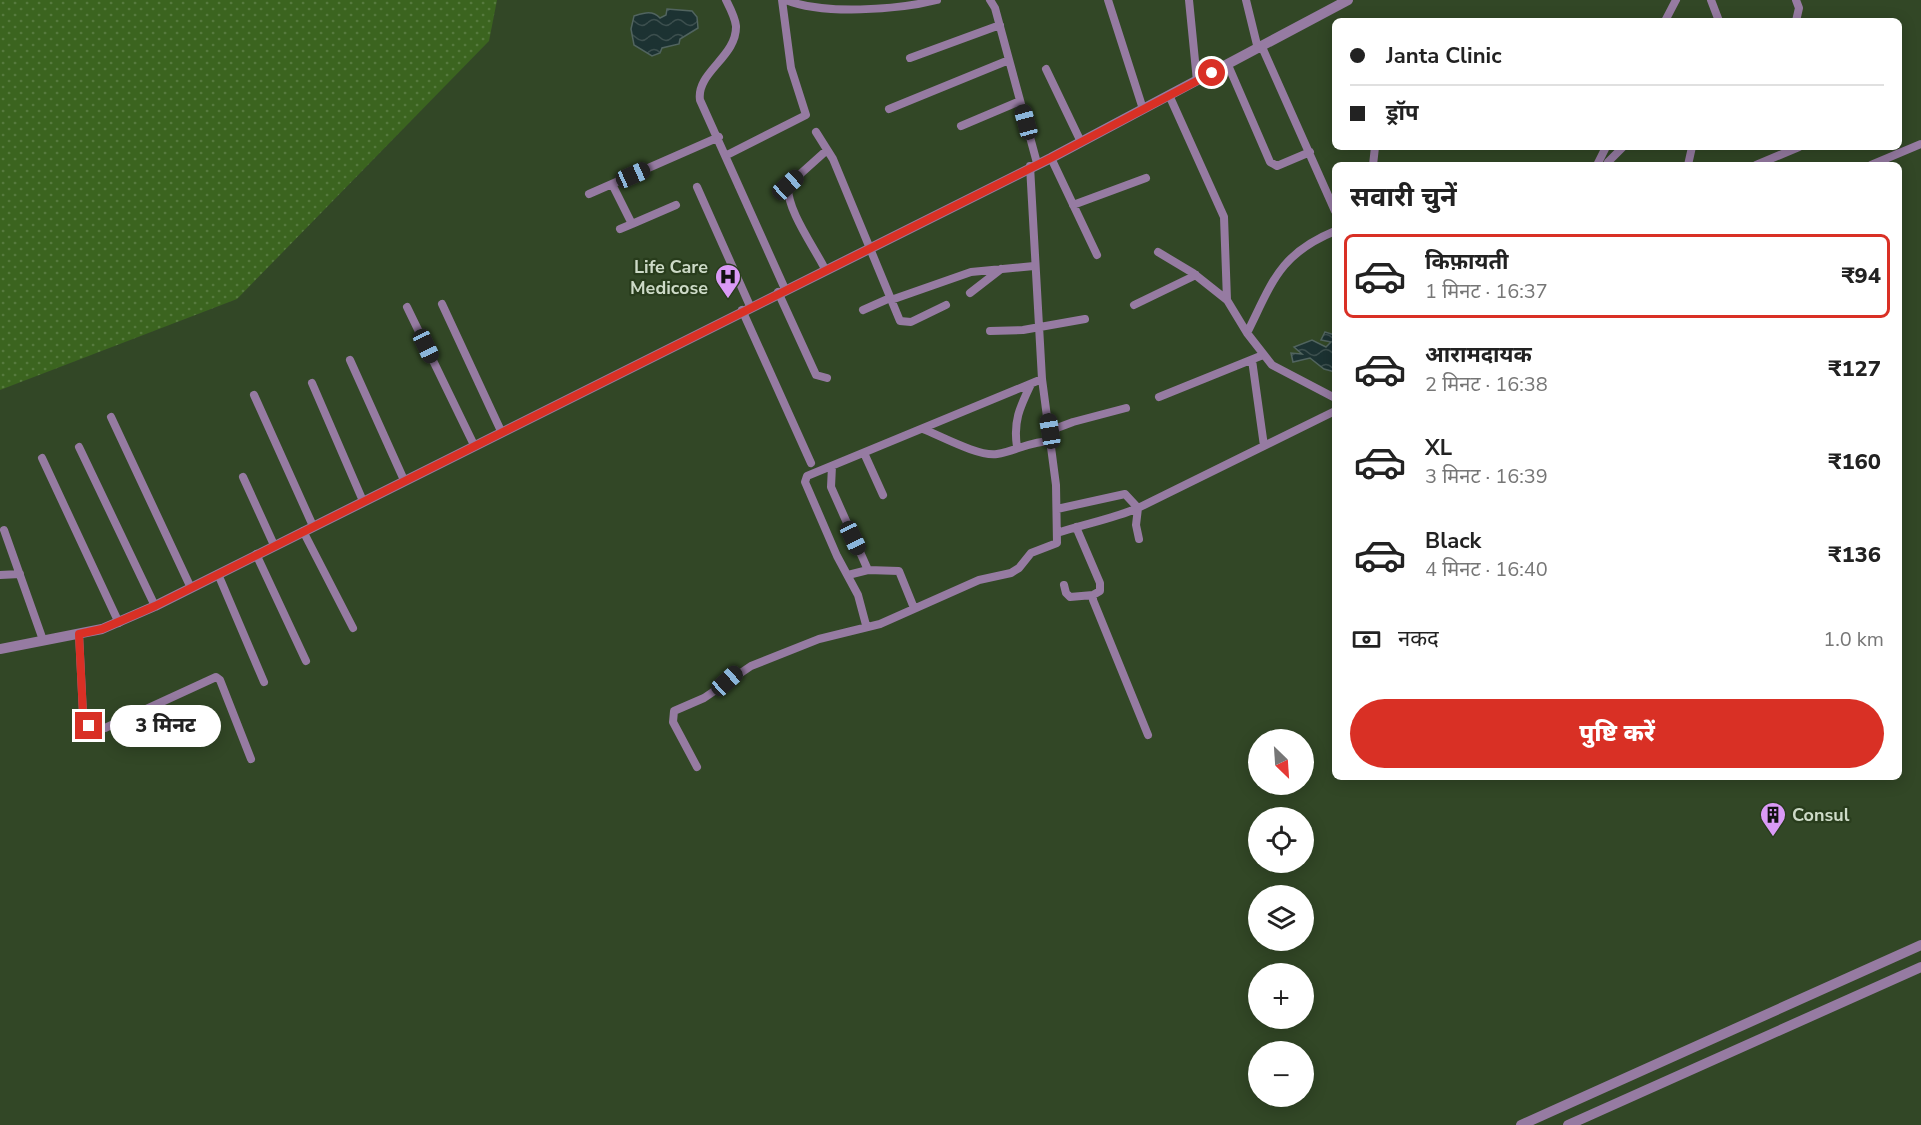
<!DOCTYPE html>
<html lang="hi">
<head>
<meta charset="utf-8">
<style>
  body { margin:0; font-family:"Nunito Sans","Noto Sans Devanagari",sans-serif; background:#f6f6f6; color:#222; height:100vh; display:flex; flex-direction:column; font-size:22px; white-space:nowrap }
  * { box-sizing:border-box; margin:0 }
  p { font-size:20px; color:#767676 }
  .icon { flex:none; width:33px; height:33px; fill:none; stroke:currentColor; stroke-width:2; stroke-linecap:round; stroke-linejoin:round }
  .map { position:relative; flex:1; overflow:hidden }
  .details { position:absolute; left:1332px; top:162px; width:570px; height:618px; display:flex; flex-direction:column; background:#fff; border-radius:9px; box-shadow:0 3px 15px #0003 }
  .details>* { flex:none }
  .hud { position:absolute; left:1332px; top:18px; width:570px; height:132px; border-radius:9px; box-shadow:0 3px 15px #0003; display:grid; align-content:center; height:132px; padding:0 18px; background:#fff }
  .needle { width:39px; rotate:155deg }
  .fabs { position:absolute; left:1248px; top:729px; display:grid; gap:12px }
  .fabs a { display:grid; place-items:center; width:66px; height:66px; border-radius:50%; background:#fff; box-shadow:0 3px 15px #0003; font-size:30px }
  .end { position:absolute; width:27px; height:27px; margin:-14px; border:8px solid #d93025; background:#fff; box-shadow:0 0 0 3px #fff }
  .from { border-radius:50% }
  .bubble { position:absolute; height:42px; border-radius:21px; background:#fff; box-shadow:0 3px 15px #0003; font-size:20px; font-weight:800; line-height:42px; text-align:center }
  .car { position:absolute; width:18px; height:36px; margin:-18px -9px; border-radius:8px; box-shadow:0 0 4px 2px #0007; background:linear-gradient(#222 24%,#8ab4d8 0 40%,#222 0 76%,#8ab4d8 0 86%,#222 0) }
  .hud b { display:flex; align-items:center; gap:21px; height:57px; font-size:22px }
  .hud b+b { border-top:2px solid #e0e0e0 }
  .hud i { width:15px; height:15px; background:#222 }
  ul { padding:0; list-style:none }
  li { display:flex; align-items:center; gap:18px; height:84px; margin:0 12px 9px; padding:0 6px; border:3px solid transparent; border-radius:9px }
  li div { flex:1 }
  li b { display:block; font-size:22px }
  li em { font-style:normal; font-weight:800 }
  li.on { border-color:#d93025 }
  li>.icon { width:54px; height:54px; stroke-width:1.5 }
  h2 { padding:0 18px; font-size:27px; line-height:72px }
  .pay { display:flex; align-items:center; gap:15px; height:66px; padding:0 18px; font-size:22px }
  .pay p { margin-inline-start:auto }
  .action { display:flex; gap:12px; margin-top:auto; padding:12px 18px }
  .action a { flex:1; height:69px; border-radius:36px; background:#d93025; color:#fff; font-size:24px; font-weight:800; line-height:69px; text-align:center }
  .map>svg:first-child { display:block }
</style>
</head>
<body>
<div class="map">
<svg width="1921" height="1125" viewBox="0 0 1921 1125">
  <defs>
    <pattern id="grass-dots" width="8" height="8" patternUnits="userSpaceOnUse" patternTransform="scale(1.5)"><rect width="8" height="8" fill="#3b641f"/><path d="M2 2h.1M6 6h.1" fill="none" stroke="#567a3e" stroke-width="1.8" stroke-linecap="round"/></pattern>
    <pattern id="water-waves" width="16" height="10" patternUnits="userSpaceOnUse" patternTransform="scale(1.5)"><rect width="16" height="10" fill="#1c3232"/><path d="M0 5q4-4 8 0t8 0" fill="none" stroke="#3c4f4e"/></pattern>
  </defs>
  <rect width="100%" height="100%" fill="#324726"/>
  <path fill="url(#grass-dots)" d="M0,0H497L489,41L237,299L0,390Z"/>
  <path fill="url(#water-waves)" stroke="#51645f" stroke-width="1.5" d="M667,9L692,11L697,17L698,28L680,39L679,44L662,48L660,53L652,56L634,45L631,29L634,16C644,13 652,10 660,18L666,15Z
    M1325,332L1335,335V372L1324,369L1310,358L1293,362L1291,353L1302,354L1294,347L1312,340L1326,347L1331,342L1321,340Z"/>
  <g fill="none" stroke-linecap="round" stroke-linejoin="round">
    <path stroke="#967ba2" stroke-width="8" d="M726,0C730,8 735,17 736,26C737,57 696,72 700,100L785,289
      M786,0C822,15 898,10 937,0
      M990,0L995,8L1037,163
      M1108,0L1143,109
      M1189,0L1197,81
      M1246,0L1258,49
      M1711,0L1719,21
      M1796,0L1799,8L1796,21
      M1665,21L1676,0
      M1262,47L1335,211
      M910,58L1000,25
      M1228,65L1270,162L1277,166L1310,152
      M1046,69L1081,142
      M1169,95L1224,217L1227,300
      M889,109L1009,60
      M961,126L1020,101
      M816,132L833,159L900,321L911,322L946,305
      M727,155L806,115L791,68L782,0
      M1051,158L1097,255
      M1608,162L1623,147
      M1373,165L1375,147
      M1597,165L1606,147
      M1688,165L1692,147
      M1756,165L1799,147
      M1871,165L1921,144
      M612,184L632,224L676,205
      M697,187L750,306
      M589,194L719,137
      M1073,205L1146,178
      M620,229L632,224
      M1335,231C1279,254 1272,283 1247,333L1272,365L1335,398
      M1158,252L1193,273L1227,300L1247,333
      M825,269C814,247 786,209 788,185L827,150
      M778,292L816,375L827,378
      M970,293L1001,269
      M891,300L971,272L1034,266
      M442,304L501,431
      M1134,305L1196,275
      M407,307L474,445
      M742,310L811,463
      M863,310L890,298
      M990,331L1023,330L1085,319
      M350,360L404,480
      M1252,360L1264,446
      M312,383L363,501
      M254,395L313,526
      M1159,397L1263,355
      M111,417L191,588
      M923,429C941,436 979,457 997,454C1016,451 1031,441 1051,441
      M1049,431L1073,422L1126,408
      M79,447L155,606
      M1017,447C1013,421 1020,407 1031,384
      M864,453L883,495
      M42,458L119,623
      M832,466L831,487L868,570
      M243,477L274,545
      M1057,509L1125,494L1138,508C1112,519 1084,524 1057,533
      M1076,527L1100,583V591L1093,595V600L1148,735
      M4,530L43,640
      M303,531L353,628
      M1139,539L1136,525L1138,508L1335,411
      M256,554L306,661
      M218,574L264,682
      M0,575L20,574
      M848,575L868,570L899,571L914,608
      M1064,585L1066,593L1070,597L1093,595
      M866,625L858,595L837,556L805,482L807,476L1042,379
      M79,634L83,714L89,726L105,728L216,677L220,680L251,759
      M697,767L673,722L674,711L704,698L751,666L819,639L880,624L979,580L1011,573L1019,568L1031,553L1057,543L1056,485L1042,379L1030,166"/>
    <path stroke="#967ba2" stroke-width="10" d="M0,649L102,629L155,606L1051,158L1348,0
      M1521,1125L1921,945
      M1568,1125L1921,967"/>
  </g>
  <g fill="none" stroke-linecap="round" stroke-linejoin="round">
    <path stroke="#d93025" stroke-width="8" d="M89,726L83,714L79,634L102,629L155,606L1051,158L1212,73"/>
  </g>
  <defs>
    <symbol id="hospital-pin" viewBox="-11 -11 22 30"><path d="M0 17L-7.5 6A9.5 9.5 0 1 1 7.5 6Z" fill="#da9af6" stroke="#283c1c"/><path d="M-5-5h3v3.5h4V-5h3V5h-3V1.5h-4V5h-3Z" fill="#111"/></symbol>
    <symbol id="building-pin" viewBox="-11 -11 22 30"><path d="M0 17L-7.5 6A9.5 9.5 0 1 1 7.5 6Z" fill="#da9af6" stroke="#283c1c"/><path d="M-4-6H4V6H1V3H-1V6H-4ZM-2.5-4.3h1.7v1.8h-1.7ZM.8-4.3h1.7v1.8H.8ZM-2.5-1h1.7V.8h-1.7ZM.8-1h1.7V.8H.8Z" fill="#111"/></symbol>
  </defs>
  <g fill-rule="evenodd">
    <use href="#hospital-pin" x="713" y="262" width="30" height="40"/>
    <use href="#building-pin" x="1758" y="800" width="30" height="40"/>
  </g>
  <g text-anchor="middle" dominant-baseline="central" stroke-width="4.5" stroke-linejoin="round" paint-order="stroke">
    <g font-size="18" font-weight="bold" fill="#cddac7" stroke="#283c1c" text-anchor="end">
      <text x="708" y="267">Life Care<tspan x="708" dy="21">Medicose</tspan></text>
      <text x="1792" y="815" text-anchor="start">Consul</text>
    </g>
  </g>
</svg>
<div class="fabs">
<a><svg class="needle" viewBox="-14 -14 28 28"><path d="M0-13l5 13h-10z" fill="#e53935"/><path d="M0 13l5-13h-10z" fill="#767676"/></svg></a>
<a><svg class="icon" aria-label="locate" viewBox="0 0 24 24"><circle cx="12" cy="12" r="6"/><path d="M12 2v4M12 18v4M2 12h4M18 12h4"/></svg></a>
<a><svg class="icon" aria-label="layers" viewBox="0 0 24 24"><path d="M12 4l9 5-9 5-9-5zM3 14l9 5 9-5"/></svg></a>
<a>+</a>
<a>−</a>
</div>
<i class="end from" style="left:1212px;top:73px"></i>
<i class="end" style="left:89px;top:726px"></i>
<div class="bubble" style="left:110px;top:705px;width:111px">3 मिनट</div>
<i class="car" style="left:1026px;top:122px;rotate:345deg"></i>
<i class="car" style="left:633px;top:175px;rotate:66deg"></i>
<i class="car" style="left:788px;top:185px;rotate:48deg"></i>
<i class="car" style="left:426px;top:346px;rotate:155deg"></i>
<i class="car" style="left:1050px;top:431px;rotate:351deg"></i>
<i class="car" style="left:853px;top:538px;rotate:155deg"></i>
<i class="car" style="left:727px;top:681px;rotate:48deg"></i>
<div class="hud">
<b><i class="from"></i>Janta Clinic</b>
<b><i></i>ड्रॉप</b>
</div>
<section class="details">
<h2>सवारी चुनें</h2>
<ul>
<li class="on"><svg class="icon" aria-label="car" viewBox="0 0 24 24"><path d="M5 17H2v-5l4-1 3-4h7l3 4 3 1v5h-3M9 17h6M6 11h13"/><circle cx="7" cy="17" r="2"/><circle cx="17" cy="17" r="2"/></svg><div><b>किफ़ायती</b><p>1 मिनट · 16:37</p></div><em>₹94</em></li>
<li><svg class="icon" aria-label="car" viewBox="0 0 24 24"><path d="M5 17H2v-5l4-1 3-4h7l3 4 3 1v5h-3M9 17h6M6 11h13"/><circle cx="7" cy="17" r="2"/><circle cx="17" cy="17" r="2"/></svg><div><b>आरामदायक</b><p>2 मिनट · 16:38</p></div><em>₹127</em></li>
<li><svg class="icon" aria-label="car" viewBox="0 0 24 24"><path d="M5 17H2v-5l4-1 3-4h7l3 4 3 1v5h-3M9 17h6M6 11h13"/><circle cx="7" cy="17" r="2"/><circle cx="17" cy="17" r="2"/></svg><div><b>XL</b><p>3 मिनट · 16:39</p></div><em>₹160</em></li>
<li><svg class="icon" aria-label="car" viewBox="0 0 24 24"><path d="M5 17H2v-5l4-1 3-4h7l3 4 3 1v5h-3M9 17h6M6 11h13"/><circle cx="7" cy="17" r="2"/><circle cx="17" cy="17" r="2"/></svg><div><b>Black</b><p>4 मिनट · 16:40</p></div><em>₹136</em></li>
</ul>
<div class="pay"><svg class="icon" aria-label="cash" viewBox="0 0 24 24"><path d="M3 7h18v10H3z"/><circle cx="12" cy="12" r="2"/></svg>नकद<p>1.0 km</p></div>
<div class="action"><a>पुष्टि करें</a></div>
</section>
</div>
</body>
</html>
